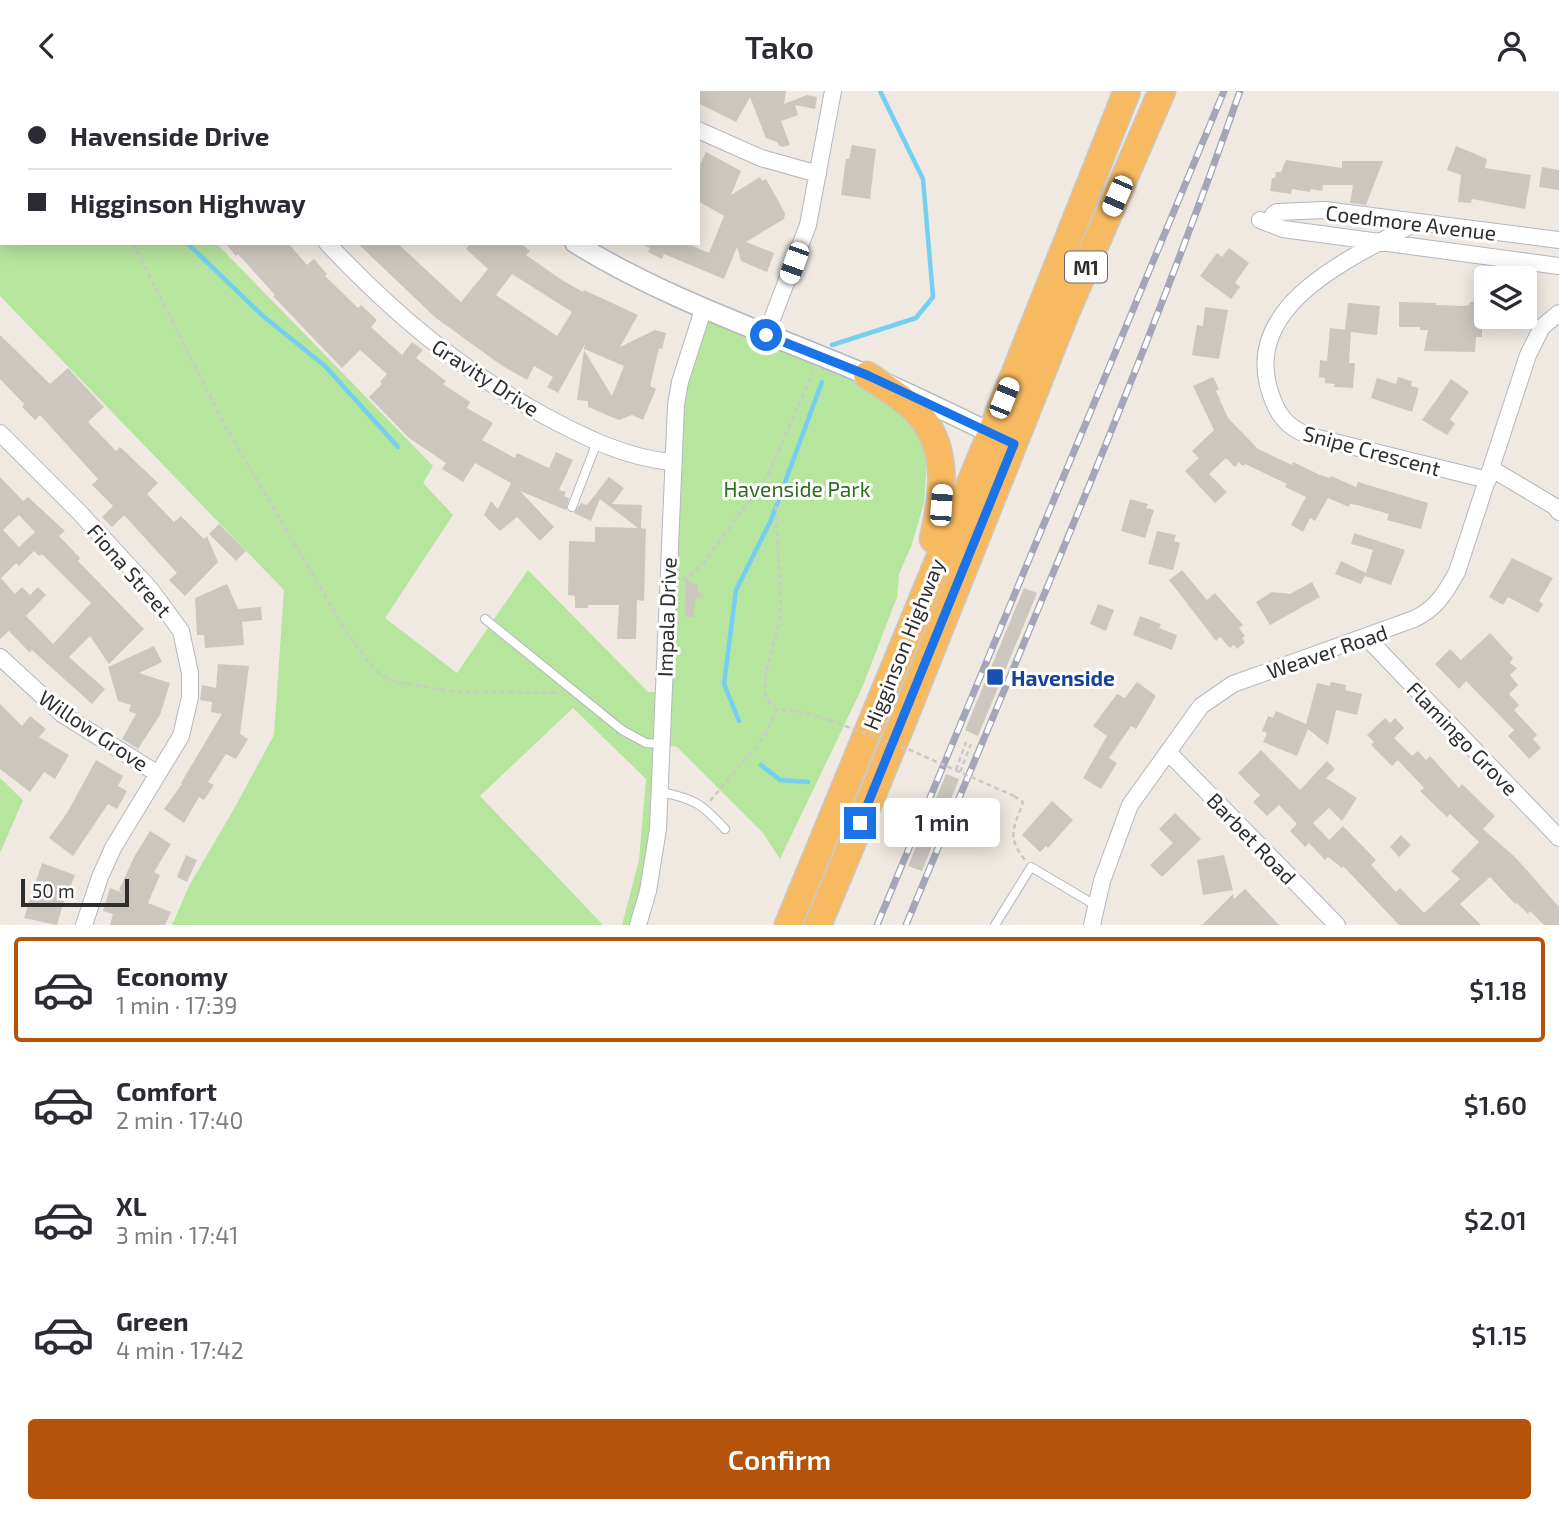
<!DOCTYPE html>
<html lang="en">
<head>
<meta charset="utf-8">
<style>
  body { margin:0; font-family:"Exo 2",sans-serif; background:#f2f2f3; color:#2b2b33; height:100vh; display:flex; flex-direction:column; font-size:26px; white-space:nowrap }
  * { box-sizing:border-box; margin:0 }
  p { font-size:23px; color:#7c7c81 }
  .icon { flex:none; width:38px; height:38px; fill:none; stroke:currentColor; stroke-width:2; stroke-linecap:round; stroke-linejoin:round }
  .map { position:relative; height:834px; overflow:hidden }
  .panel { display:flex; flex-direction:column; background:#fff; flex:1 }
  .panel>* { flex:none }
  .top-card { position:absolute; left:0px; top:0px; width:700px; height:154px; box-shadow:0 4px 18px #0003; display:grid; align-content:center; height:154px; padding:0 28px; background:#fff }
  .controls { position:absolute; left:1474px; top:175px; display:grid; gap:14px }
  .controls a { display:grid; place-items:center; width:63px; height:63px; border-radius:7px; background:#fff; box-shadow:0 4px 18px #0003; font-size:35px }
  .scale { position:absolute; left:21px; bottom:18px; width:108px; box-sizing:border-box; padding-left:7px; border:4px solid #2e2e2e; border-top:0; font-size:19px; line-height:24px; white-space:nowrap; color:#2e2e2e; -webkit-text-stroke:5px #fff; paint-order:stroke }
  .end { position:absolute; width:32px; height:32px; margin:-16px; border:9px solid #1a73e8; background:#fff; box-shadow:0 0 0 4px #fff }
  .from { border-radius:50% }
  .bubble { position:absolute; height:49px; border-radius:7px; background:#fff; box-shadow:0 4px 18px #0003; font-size:23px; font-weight:600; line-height:49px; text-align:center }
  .car { position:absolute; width:21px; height:42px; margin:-21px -10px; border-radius:9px; box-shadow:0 0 5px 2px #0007; background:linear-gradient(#fff 24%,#345 0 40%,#fff 0 76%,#345 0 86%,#fff 0) }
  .top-card b { display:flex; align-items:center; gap:24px; height:66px; font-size:26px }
  .top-card b+b { border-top:2px solid #e1e1e2 }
  .top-card i { width:18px; height:18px; background:#2b2b33 }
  ul { padding:12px 0 0; list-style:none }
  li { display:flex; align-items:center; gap:21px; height:105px; margin:0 14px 10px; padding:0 14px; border:4px solid transparent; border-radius:7px }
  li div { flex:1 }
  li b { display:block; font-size:26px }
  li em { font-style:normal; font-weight:600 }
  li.selected { border-color:#b45309 }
  li>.icon { width:63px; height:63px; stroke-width:1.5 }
  .button { display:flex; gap:14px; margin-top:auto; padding:14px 28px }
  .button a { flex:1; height:80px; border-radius:7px; background:#b45309; color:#fff; font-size:28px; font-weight:600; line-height:80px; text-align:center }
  header { display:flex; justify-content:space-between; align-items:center; height:91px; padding:0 28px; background:#fff; font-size:32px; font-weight:600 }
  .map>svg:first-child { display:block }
</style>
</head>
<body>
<header><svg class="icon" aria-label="back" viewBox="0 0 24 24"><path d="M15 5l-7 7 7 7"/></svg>Tako<svg class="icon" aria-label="person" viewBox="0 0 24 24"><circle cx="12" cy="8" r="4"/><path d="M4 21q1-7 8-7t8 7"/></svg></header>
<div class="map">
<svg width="1559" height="834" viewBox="0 0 1559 834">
  <rect width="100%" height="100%" fill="#efe9e1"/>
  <path fill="#b6e59e" d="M0,0L68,2H2V152H216L433,375L423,392L453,424L385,527L457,582L528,479L648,601H663L673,353L703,219L865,284L929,341L924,412L912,453L899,483L897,506L862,597L780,768L763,742L677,656L661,653L660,700L637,834H622L639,769L646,688L573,617L480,705L603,834H172L189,795L235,716L274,644L284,499L0,205Z
    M0,687L23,709L0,762Z"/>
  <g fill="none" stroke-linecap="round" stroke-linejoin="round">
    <path stroke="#75cff0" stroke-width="4.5" d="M28,0L30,2
      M187,152L263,225L325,275L398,356
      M832,254L916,227L933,206L923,88L880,0
      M739,630L724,593L736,499L771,429L822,291
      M761,674L780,689L808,691"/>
  </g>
  <path fill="#cbc7bf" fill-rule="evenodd" d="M698,0H786L784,13L807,4L817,6L815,18L795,14L798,24L781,30L790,54L783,56L779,55L777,51L766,47L750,6L736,31L698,12Z
    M852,54L876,58L870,108L841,104L846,68H849Z
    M1456,55L1487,68L1485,77L1531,84L1525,118L1472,108L1471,112L1458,111L1461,84L1447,79Z
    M706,61L741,80L731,104L760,86L762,90L766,88L785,122L784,128L746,151L774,162L767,181L741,170L737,156L724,188L664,163L662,168L648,161L650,157L640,152H686L709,162L724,125L698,110V78Z
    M1286,69L1342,77V70H1383L1366,114L1350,112L1353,94H1323L1322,100L1311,98L1310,101L1292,98L1291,103L1270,100L1272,87H1275L1276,81H1281Z
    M1542,76L1559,79V99L1539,96Z
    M225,152H288L307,174L314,168L327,183L325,185L358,217L361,214L377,229L371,236L402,264L412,251L423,259L416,267L446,290L443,293L470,311L467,317L493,332L482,349L515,367L517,362L549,377L556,361L573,369L559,399L566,401L564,405L569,407L566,419L520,400L554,436L540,450L517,426L500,440L484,424L491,410L498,418L511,392L475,372L463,391L442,378L446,372L409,347L369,306L382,293L380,291L387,283L360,259L342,277L273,205L275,204L238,163L236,165Z
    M357,152H397L461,211L488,178L466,158L471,152H520L530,160L526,164L562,189L583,201L584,199L638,224L620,256L655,239L666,242L662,258L659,257L650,295L656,298L643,329L632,324L619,329L588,316V310L577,309L584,259L612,305L624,275L584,258L585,253L558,302L547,296L553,286L534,275L527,289L501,274L436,227ZM512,183L572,221L557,245L496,204Z
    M1229,157L1249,172L1235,192L1240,196L1231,208L1200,185L1217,162L1222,166Z
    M1399,211L1436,212V214L1463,215L1469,214L1470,211H1483V215H1485V228H1482V246H1476L1475,261L1424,260L1428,239H1420V236H1399Z
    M1348,212L1380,215L1377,244L1351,241L1349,272H1355L1353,297L1334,296L1335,293L1325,292V287L1319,286L1320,269L1327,270L1330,237L1345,239Z
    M1205,216L1228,219L1219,268L1192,264L1197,234L1203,235Z
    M0,244L50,293L68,277L104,316L88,331L116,360L120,356L158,392L147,403L174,431L181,425L204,448L207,445L218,471L185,505L169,489L177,482L124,424L112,436L102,426L113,415L92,394L98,388L40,324L35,329L22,316L24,313L0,288Z
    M1213,286L1219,298L1216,300L1228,327L1258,358L1292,374L1293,371L1320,384L1330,387L1331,385L1356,396L1358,391L1428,412L1421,438L1387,429L1389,423L1357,414L1350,413L1349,416L1328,407L1315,430L1310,427L1303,441L1291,434L1306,406L1285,396L1287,393L1245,373L1243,375L1239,371L1235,376L1226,367L1209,383L1227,401L1215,412L1185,380L1199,367L1192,360L1214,339L1193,295Z
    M1398,286L1412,290L1411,295L1419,297L1412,321L1371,307L1377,287L1396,293Z
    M1451,288L1469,301L1450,328L1455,333L1447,344L1422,329Z
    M0,386L23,410L28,406L65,440L59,445L80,467L78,470L144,538L109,573L90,545L69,566L105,598L92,613L32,559L30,562L9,540L0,548ZM19,424L35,441L19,456L3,439ZM34,460L39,465L42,463L91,512L53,553L26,525L46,504L38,496L30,504L22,496L15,503L1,487L16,472L19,475Z
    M609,386L624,397L612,413L642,414L641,437L646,438L644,510L637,509L636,548H617L619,514H588V517H575V505L568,504L569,450L595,451V436L638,437L600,408L591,430L574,422L581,412L587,414Z
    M1130,408L1148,413L1146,417L1154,419L1145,447L1121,440Z
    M219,433L246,460L236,470L209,443Z
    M1157,440L1176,444L1174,450L1180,452L1173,479L1148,473Z
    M1354,442L1405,459L1391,494L1365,485L1373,459L1351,453Z
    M1512,467L1553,487L1539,510L1543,513L1538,522L1508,506L1503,514L1489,506Z
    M1341,470L1366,482L1361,493L1335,483Z
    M1182,479L1207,509L1215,502L1243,534L1239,537L1245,545L1242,547L1245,551L1237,558L1234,554L1230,557L1220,546L1216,550L1169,489Z
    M686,487L691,492L698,493L697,499L704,507L696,506L693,526H685Z
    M1312,491L1320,506L1270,534L1256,511L1272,501L1290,503Z
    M227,493L238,518L261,516L262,529L242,531L244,554L205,557L204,544H197L195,507Z
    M1024,497L1037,502L978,645L965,639Z
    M1098,513L1114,519L1106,540L1090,533Z
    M1140,525L1161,533L1159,537L1177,544L1172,559L1133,544Z
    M1490,542L1513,567L1510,572L1517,577L1510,584L1518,594L1509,603L1519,614L1514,619L1537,644L1533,648L1541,657L1529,668L1508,645L1514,639L1466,590L1459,598L1435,573L1450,558L1461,569Z
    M154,555L162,571L139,582L170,592L160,624L138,658L122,648L136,623L129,620L131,614L118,610L108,576Z
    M218,573L249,575L240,643L248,648L236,668L226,663L208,691L214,694L204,709L199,706L184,732L164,718L182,693L181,692L222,623L211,621L212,611L200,609L202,594L216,597Z
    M1137,591L1156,605L1136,638L1131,635L1109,667L1117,672L1101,698L1083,687L1107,645L1093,635L1117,603L1125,607Z
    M1331,591L1346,594L1345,599L1362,603L1357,624L1336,619L1328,654L1308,638L1297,665L1263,651L1267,642L1262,640L1268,625L1273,627L1276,620L1306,633L1317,592L1330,595Z
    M0,613L22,635L30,625L46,638L39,646L69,664L55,688L44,681L30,701L0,678Z
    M1385,627L1390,632L1395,627L1404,637L1394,647L1412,665L1418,660L1426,669L1430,665L1459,697L1462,693L1495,725L1483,738L1516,767L1559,816V834H1544L1530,820L1528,823L1517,812L1515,813L1490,786L1460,813L1481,834H1399L1343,775L1342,777L1328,766L1325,769L1309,752L1305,756L1290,740L1297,733L1279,714L1267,725L1253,711L1260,704L1238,682L1261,659L1300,699L1327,670L1335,678L1326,687L1357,707L1342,730L1329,717L1313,732L1329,749L1343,735L1376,769L1371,774L1396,801L1400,797L1424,822L1460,788L1451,780L1479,751L1450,723L1447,726L1420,700L1424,697L1398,669L1392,675L1371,654L1374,651L1367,644Z
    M96,669L123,685L118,695L127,700L117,718L108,713L73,765L49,747L67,722Z
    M946,683L959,688L922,780L908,775Z
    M1052,710L1073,729L1048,757L1046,755L1040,761L1022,744Z
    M1175,722L1201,748L1162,786L1150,774L1173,752L1159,738Z
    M150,740L171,753L154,781L160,784L148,812L171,821L165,834H110L113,823L103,820L110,797L123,802L119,799L134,766Z
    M1401,744L1411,754L1399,766L1390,756Z
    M186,764L197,769L187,791L177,786Z
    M1224,764L1233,799L1203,804L1197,769Z
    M42,772L75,784L70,797L68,796L57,834L24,827Z
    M1245,798L1279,834H1202L1233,803L1234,808Z"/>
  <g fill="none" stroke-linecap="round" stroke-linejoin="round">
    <defs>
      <path id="service" d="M572,416L597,351
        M485,528L622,639L646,652L662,653
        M661,701C695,708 702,713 725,738
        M995,834L1031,776L1095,814"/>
      <path id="minor" d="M202,0L203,2
        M639,0L641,2
        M698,39L761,67L818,83
        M1260,129L1283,138L1559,175
        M1417,131C1358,164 1247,209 1268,294C1275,320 1284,336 1310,345L1488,389
        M1270,133L1273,124L1277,121L1325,119L1559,149
        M327,152C395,224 457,276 543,324C584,346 626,367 672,371
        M766,244L808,134L833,0
        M0,342L80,422L151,499L181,540L190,582V606L181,645L113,757L100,786L84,834
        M1492,378L1554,415L1559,421
        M1367,547L1559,747
        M0,566L62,623L158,683
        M1168,661L1337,834
        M638,834L648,800L658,738L676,314L680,291L703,219
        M1092,834L1102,790L1130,714L1201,615L1233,593L1414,528C1436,518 1446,501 1457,481L1528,264L1542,236L1559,222"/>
      <path id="tertiary" d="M418,0L420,2
        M575,152C667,209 769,242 867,284C913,304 958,326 1003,348"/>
      <path id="trunk" d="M867,284C883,295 902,306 915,319C951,355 943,404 933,448
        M788,834L991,342L1127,0
        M818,834L903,630L1067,219L1162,0"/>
    </defs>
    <use href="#service" stroke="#b4b7c1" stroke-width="10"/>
    <use href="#minor" stroke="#b4b7c1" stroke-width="18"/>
    <use href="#tertiary" stroke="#b4b7c1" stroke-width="22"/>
    <use href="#trunk" stroke="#c9c9c9" stroke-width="29"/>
    <path stroke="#c9c9c9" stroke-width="2.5" stroke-dasharray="5 3.5" stroke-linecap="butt" d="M0,84L2,83
      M133,152L224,333L347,542L371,574L382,585L396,591L456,601L557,602
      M769,382L775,399L781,515C780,540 760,586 766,605C768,611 772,614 777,618
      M683,490L703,473L769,382L813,281
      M956,679L966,651
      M960,681L971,653
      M1014,705L1023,711C1014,737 1006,745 1025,769
      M710,710L764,646L777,618L805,622L829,629"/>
    <use href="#service" stroke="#fff" stroke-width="8"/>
    <use href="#minor" stroke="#fff" stroke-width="16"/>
    <use href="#tertiary" stroke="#fff" stroke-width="19"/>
    <use href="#trunk" stroke="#f8ba60" stroke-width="26"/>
    <defs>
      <path id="rail" d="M877,834L1224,0
        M906,834C1021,557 1141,283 1240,0"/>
    </defs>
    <use href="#rail" stroke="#a3a6b8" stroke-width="7"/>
    <use href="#rail" stroke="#fff" stroke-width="4.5" stroke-dasharray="13" stroke-linecap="butt"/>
    <path stroke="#c9c9c9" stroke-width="2.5" stroke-dasharray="5 3.5" stroke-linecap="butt" d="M829,629L910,659L1014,705"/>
  </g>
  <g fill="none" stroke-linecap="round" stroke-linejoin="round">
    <path stroke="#1a73e8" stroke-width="9" d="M766,244L867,284L1014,353L860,732"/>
  </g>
  <rect fill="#1a4fb4" stroke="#fff" stroke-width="2.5" x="986" y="577" width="18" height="18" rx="3.5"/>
  <g text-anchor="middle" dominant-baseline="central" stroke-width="6" stroke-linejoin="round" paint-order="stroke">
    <rect fill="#fff" stroke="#6d6d6d" stroke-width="2" x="1065" y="160.5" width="42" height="31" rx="5"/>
    <g font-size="19" font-weight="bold" fill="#2e2e2e">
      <text x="1086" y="176">M1</text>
    </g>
    <g font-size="21" fill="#2e2e2e" stroke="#fff">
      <text transform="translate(1411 131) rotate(7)">Coedmore Avenue</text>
      <text transform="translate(486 286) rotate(33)">Gravity Drive</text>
      <text transform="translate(1372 359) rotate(15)">Snipe Crescent</text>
      <text transform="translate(130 479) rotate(49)">Fiona Street</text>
      <text transform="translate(666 526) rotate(-88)">Impala Drive</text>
      <text transform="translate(903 553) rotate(-68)">Higginson Highway</text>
      <text transform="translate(1327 560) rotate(-19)">Weaver Road</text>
      <text transform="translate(94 639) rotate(34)">Willow Grove</text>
      <text transform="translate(1463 647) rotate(46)">Flamingo Grove</text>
      <text transform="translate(1252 747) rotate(46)">Barbet Road</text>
    </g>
    <g font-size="21" fill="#2c6e1b" stroke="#fff">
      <text x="797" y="397">Havenside Park</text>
    </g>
    <g font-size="21" font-weight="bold" fill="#164399" stroke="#fff" text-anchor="start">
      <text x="1011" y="586">Havenside</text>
    </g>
  </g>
</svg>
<div class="controls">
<a><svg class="icon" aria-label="layers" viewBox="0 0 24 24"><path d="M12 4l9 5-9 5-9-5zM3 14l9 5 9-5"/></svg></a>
</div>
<div class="scale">50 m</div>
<i class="end from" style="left:766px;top:244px"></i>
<i class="end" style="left:860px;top:732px"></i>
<div class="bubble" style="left:884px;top:707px;width:116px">1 min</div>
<i class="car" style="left:1117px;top:105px;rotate:204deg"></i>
<i class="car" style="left:794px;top:172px;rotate:200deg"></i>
<i class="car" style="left:1004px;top:307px;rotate:22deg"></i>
<i class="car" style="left:941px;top:414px;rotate:4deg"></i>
<div class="top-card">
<b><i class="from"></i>Havenside Drive</b>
<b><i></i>Higginson Highway</b>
</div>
</div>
<section class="panel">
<ul>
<li class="selected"><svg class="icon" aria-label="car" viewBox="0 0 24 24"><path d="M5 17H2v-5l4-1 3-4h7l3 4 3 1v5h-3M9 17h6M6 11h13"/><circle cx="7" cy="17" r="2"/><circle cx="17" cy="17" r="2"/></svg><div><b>Economy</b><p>1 min · 17:39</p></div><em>$1.18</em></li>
<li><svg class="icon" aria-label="car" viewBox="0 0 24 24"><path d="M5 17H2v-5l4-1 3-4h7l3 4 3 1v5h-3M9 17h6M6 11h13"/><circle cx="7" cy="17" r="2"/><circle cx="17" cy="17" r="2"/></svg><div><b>Comfort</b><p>2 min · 17:40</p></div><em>$1.60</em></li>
<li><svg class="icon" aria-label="car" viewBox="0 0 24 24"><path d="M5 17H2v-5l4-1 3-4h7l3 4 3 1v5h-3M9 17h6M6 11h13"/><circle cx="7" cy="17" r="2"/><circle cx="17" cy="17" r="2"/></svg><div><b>XL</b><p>3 min · 17:41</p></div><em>$2.01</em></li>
<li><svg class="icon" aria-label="car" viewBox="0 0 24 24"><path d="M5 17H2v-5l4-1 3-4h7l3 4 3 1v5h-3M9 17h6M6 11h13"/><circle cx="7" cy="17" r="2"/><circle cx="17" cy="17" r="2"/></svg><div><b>Green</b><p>4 min · 17:42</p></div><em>$1.15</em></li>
</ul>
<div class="button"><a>Confirm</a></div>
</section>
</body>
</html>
